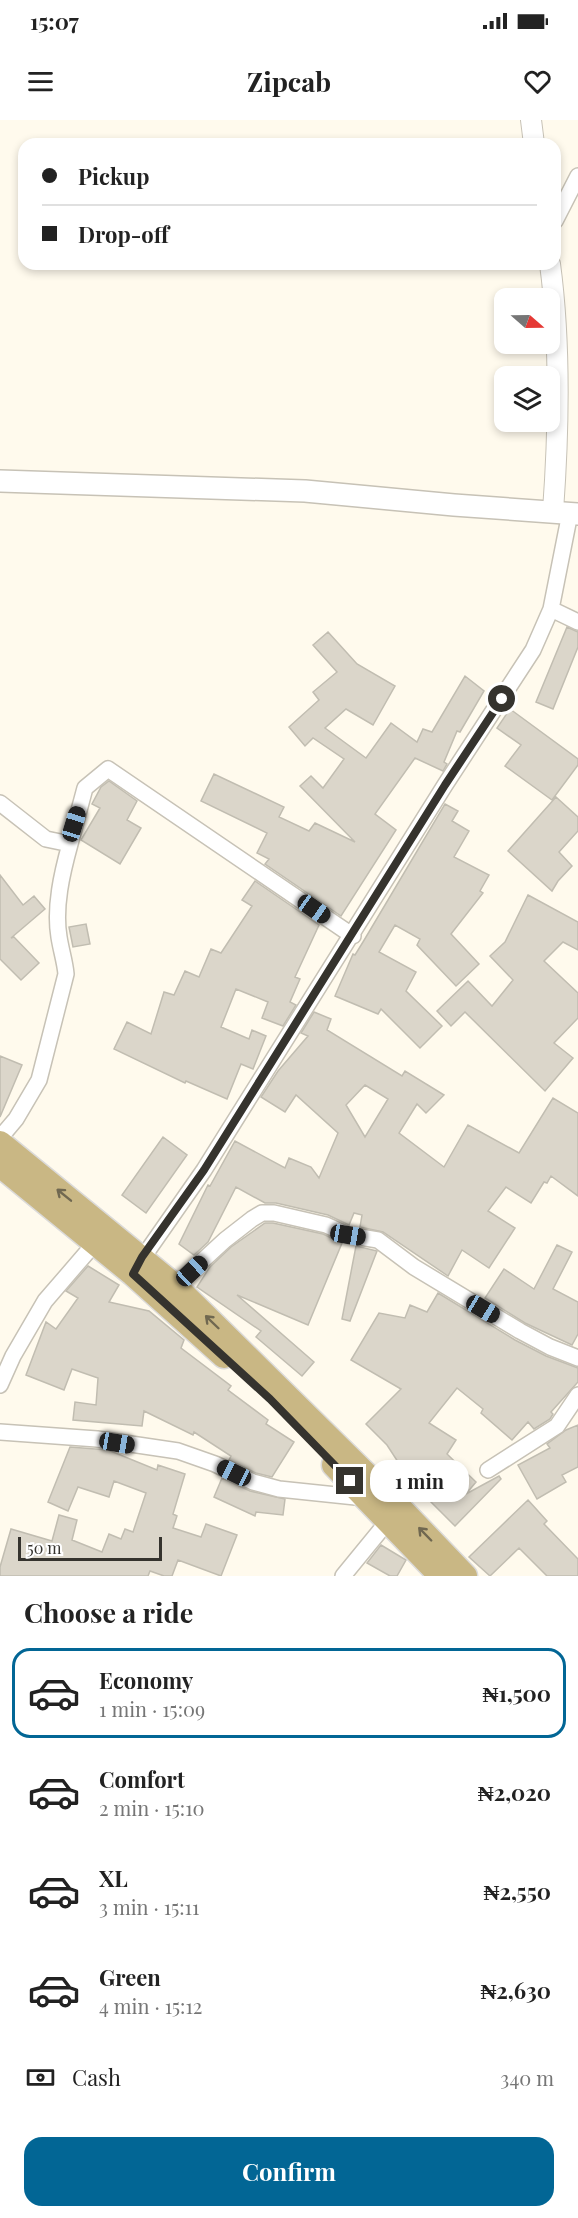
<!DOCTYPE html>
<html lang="en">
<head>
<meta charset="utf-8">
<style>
  body { margin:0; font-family:"Playfair Display",serif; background:#f2f2f2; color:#222; height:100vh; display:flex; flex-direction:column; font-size:22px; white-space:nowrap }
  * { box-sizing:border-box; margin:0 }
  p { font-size:20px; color:#767676 }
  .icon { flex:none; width:33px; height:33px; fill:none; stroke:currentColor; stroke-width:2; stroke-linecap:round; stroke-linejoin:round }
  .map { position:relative; height:1456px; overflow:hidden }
  .sheet { display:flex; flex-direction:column; background:#fff; flex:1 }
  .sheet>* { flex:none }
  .guide { position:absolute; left:18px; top:18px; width:543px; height:132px; border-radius:18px; box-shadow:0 3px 9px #0003; display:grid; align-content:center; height:132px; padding:0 24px; background:#fff }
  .needle { width:39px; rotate:110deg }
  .fabs { position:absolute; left:494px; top:168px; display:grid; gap:12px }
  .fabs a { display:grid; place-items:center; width:66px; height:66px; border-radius:12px; background:#fff; box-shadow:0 3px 9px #0003; font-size:30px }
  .scale { position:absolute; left:18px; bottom:15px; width:144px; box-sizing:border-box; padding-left:6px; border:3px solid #35332e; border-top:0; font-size:16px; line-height:21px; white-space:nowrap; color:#35332e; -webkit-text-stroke:4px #fff; paint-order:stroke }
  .end { position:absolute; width:27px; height:27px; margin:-14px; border:8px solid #35332e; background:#fff; box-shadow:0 0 0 3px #fff }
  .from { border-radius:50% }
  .bubble { position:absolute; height:42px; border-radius:18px; background:#fff; box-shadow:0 3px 9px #0003; font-size:20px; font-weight:700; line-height:42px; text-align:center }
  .car { position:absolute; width:18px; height:36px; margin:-18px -9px; border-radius:8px; box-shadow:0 0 4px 2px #0007; background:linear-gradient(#222 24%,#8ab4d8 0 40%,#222 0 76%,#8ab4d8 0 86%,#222 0) }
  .guide b { display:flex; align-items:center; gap:21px; height:57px; font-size:22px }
  .guide b+b { border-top:2px solid #e0e0e0 }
  .guide i { width:15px; height:15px; background:#222 }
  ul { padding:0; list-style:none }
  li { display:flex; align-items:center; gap:18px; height:90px; margin:0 12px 9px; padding:0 12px; border:3px solid transparent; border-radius:18px }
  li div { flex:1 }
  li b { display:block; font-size:22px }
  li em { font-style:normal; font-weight:700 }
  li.current { border-color:#026695 }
  li>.icon { width:54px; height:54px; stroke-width:1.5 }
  h2 { padding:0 24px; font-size:27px; line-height:72px }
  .pay { display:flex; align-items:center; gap:15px; height:66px; padding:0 24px; font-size:22px }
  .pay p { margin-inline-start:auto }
  .action { display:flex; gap:12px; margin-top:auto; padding:12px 24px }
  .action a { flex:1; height:69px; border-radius:18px; background:#026695; color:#fff; font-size:24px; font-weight:700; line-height:69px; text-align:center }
  .status { display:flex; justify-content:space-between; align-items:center; height:42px; padding:0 30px; background:#fff; direction:ltr }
  .status svg { height:16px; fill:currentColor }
  header { display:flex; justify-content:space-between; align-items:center; height:78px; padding:0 24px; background:#fff; font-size:27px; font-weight:700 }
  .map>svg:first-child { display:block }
</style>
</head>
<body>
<div class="status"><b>15:07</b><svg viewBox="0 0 49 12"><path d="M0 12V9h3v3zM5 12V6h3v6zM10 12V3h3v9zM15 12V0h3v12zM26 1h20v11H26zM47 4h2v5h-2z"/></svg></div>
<header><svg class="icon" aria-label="menu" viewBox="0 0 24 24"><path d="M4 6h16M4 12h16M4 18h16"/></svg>Zipcab<svg class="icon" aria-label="heart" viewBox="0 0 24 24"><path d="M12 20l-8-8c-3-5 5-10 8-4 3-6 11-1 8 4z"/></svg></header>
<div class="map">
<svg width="578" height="1456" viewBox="0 0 578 1456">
  <rect width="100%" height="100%" fill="#fffaed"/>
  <path fill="#dbd6ca" stroke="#c1bdb1" stroke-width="1.5" fill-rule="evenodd" d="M567,507L578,512V527L553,589L536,582Z
    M328,512L357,544L395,566L373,605L346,589L325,608L366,638L391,603L417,622L423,609L432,612L465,556L484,571L460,612L457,611L444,642L447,644L443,651L415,638L375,694L396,710L341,796L265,744L269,739L257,733L267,713L201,681L214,654L284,687L279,697L309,711L315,703L355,722L300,666L311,656L323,668L344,639L313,618L305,626L289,607L319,580L313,572L337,552L313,525Z
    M510,589L578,639V645L552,680L505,646L521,625L497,608Z
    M109,661L137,681L127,700L141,708L120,744L81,720L100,688L92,684L101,667Z
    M556,677L578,697V711L559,732L572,746L558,761L552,771L508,731Z
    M445,684L458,691L452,701L469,711L454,737L489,755L480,771L483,773L451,814L479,844L456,866L417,825L420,819L395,805L379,832L416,852L406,871L442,906L420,928L381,889L378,894L335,876L353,834L355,835L363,822Z
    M0,755L23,785L34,776L45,789L11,818L14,817L39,843L21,860L0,839Z
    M255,761L319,805L295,857L300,859L290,882L296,885L283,906L262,898L268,882L236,869L221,907L249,919L252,910L266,916L253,949L241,944L227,979L186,961L185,963L114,929L127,902L151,914L164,872L174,875L185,851L199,857L211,829L221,833L252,786L242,780Z
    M528,775L578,802V830L563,822L544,841L578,873V898L554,923L573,938L545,971L465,892L451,906L437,891L468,861L492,886L513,860L490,836L505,822Z
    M86,804L90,824L73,827L69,807Z
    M314,892L331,899L327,910L402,956L405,951L444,975L426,993L417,984L399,1013L444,1047L468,1005L519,1033L553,978L578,993V1076L551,1056L547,1063L544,1062L531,1083L506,1067L488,1091L515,1108L489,1148L462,1130L448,1156L383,1112L360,1107L362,1095L354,1093L349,1105L328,1095L276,1083H265L236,1067L208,1122L194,1135L179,1124L208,1065L210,1066L235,1021L285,1048L289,1038L311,1047L319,1058L338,1013L296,975L285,992L261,977L278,951L308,916L301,913ZM365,965L388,979L365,1017L346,985Z
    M0,936L22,945L0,997Z
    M163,1017L187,1035L146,1093L122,1075Z
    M265,1103H273L323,1114L342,1123L308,1205L237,1175L314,1242L302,1256L256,1217L261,1211L197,1167L210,1147L231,1127Z
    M557,1125L572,1132L553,1169L578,1182V1214L572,1225L525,1203L485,1178L504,1149L534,1169Z
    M356,1126L377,1131L350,1201L342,1199Z
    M88,1146L119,1165L109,1182L149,1191L184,1220L181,1228L231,1266L228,1270L268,1300L266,1304L294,1322L272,1357L256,1353L229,1340L231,1336L194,1312L193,1315L144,1291L142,1306L73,1300L75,1282L96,1285L98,1258L72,1249L64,1270L26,1255L46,1202L56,1209L78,1178L66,1171Z
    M438,1173L515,1220L546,1236L578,1248V1262L551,1292L553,1294L550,1299L534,1309L528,1302L512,1320L481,1293L483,1289L457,1268L429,1303L456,1320L447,1334L476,1362L466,1374L499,1356L501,1359L455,1406L411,1362L387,1325L366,1304L401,1269L351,1240L379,1193L405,1198L410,1185L427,1192Z
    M578,1305V1347L562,1355L566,1362L537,1379L518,1345L550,1328L547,1324L566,1310Z
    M70,1327L108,1330L157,1350L158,1345L185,1354L173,1394L177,1396L173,1408L201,1417L206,1404L237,1415L221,1456L178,1440L172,1456H164L150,1451L148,1456H0V1447L11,1409L52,1421L59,1395L77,1400L72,1420L102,1432L109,1414L121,1419L125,1409L133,1412L146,1373L114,1361L109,1377L78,1367L68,1391L48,1382Z
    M222,1358L250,1371L285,1379L283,1395L256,1392L255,1396L214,1377Z
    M528,1380L547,1401L544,1404L578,1439V1456H547L519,1428L490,1456L469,1437Z
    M381,1425L406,1440L397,1456H390L367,1443Z"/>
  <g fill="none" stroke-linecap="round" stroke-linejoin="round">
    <defs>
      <path id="minor" d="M555,101L578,56
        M551,489L578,502
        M0,683L46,719L70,724L85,668L108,649L353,816
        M0,1018L16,999L39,960L66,854C65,842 61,830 59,817C54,787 62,753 70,724
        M137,1146L204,1050L445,665L533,530L551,489L570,393
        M175,1166L225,1120L252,1099L262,1093H274L326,1105L348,1115L378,1120L414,1147L520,1211L550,1227L578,1238
        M0,1265L13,1236L45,1181L95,1123
        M0,1312L97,1319L178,1331L215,1344L253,1362L279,1369L365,1378
        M488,1350L557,1306L578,1275
        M343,1456L388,1401"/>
      <path id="tertiary" d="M531,0L534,24
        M550,144C561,226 559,309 553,391"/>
      <path id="secondary" d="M0,361L305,371L454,385L578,394"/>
      <path id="primary" d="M0,1023L175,1166L395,1383L465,1456
        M0,1045L133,1154L224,1236
        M334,1345L441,1456"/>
    </defs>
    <use href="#minor" stroke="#c7c2b6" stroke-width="18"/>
    <use href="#tertiary" stroke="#c7c2b6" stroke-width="22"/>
    <use href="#secondary" stroke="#c7c2b6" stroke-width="24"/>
    <use href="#primary" stroke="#dbdad9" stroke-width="27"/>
    <use href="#minor" stroke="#fff" stroke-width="15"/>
    <use href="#tertiary" stroke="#fff" stroke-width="20"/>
    <use href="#secondary" stroke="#fff" stroke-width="21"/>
    <use href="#primary" stroke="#c9b784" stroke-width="24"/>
  </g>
  <defs><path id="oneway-shaft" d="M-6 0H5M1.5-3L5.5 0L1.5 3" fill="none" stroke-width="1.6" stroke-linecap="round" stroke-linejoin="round" transform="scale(1.5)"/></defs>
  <g stroke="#706850">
    <use href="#oneway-shaft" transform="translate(64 1075) rotate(-141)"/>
    <use href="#oneway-shaft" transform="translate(212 1202) rotate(-136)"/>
    <use href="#oneway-shaft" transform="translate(425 1414) rotate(-134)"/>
  </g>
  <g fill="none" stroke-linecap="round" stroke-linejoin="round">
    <path stroke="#35332e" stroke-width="8" d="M350,1361L270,1279L133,1154L142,1137L204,1050L445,665L502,579"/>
  </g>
</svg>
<div class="fabs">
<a><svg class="needle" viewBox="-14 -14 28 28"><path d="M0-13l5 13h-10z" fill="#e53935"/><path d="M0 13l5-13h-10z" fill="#767676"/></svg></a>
<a><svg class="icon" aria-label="layers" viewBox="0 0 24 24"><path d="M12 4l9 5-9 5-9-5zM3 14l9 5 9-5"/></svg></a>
</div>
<div class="scale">50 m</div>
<i class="end from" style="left:502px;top:579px"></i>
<i class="end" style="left:350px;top:1361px"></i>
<div class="bubble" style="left:370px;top:1340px;width:99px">1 min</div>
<i class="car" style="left:74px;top:704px;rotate:17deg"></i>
<i class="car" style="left:314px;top:789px;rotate:125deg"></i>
<i class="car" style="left:348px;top:1115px;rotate:100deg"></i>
<i class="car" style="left:192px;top:1151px;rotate:47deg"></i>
<i class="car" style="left:483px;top:1189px;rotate:121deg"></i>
<i class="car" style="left:117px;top:1323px;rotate:100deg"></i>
<i class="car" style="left:234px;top:1353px;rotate:296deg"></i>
<div class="guide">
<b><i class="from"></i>Pickup</b>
<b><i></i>Drop-off</b>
</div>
</div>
<section class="sheet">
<h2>Choose a ride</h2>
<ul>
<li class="current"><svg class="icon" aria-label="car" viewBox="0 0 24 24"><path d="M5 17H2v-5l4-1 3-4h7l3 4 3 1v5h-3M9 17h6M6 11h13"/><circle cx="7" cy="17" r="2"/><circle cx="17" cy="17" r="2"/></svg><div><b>Economy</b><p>1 min · 15:09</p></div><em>₦1,500</em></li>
<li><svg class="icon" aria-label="car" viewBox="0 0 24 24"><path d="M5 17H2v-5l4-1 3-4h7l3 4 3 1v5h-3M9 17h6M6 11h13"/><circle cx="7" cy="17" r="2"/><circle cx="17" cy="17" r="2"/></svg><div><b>Comfort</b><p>2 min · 15:10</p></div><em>₦2,020</em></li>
<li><svg class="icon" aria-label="car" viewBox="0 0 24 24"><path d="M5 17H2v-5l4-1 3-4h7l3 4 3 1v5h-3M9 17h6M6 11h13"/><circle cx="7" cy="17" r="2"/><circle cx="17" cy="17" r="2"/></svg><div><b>XL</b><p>3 min · 15:11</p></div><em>₦2,550</em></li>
<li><svg class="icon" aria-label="car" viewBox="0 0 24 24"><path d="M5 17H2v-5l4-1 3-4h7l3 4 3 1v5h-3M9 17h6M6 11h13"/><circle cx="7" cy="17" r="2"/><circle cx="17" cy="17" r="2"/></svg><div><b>Green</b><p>4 min · 15:12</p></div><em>₦2,630</em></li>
</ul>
<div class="pay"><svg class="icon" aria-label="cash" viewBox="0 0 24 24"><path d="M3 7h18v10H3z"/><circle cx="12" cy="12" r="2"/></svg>Cash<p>340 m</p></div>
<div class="action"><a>Confirm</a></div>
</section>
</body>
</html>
